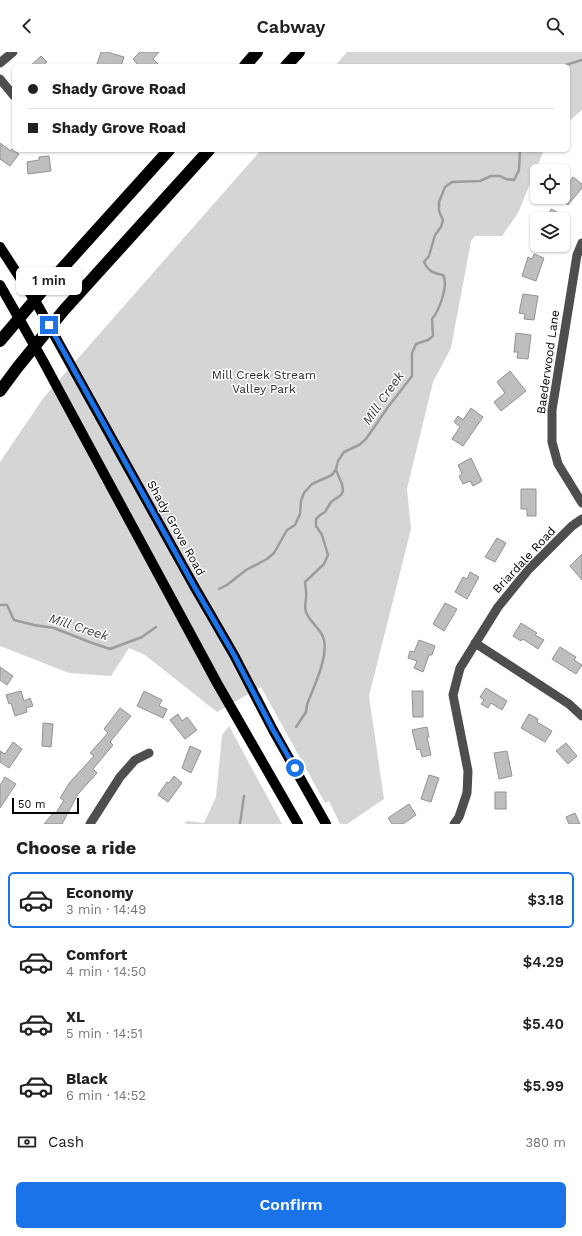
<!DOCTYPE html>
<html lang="en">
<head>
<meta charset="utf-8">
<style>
  body { margin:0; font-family:"Work Sans",sans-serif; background:#f6f6f6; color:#222; height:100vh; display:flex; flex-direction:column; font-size:15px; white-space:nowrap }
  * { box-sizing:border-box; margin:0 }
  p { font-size:13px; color:#767676 }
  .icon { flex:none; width:22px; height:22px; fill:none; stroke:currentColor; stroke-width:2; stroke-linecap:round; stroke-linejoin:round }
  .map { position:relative; height:772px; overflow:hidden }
  .drawer { display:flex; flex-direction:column; background:#fff; flex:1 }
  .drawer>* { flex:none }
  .banner { position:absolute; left:12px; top:12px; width:558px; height:88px; border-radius:6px; box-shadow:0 1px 3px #0004; display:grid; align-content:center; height:88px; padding:0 16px; background:#fff }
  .fabs { position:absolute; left:530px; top:112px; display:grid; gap:8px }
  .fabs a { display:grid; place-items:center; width:40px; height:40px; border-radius:6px; background:#fff; box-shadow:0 1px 3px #0004; font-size:20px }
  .scale { position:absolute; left:12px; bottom:10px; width:67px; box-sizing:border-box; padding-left:4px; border:2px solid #000; border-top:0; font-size:11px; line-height:14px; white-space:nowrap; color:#000; -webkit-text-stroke:3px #fff; paint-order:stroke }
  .end { position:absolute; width:18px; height:18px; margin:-9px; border:5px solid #1a73e8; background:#fff; box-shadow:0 0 0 2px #fff }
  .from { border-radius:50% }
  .bubble { position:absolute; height:28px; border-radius:6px; background:#fff; box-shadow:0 1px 3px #0004; font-size:13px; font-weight:600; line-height:28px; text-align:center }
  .banner b { display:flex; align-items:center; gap:14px; height:38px; font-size:15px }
  .banner b+b { border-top:1px solid #e0e0e0 }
  .banner i { width:10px; height:10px; background:#222 }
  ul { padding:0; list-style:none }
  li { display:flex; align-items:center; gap:12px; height:56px; margin:0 8px 6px; padding:0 8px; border:2px solid transparent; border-radius:6px }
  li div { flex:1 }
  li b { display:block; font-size:15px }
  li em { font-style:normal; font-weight:600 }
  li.current { border-color:#1a73e8 }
  li>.icon { width:36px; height:36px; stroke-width:1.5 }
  h2 { padding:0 16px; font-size:18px; line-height:48px }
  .pay { display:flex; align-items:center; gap:10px; height:44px; padding:0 16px; font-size:15px }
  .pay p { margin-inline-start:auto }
  .action { display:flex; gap:8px; margin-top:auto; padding:8px 16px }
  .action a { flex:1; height:46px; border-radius:6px; background:#1a73e8; color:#fff; font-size:16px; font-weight:600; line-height:46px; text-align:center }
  header { display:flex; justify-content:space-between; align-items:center; height:52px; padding:0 16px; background:#fff; font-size:18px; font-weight:600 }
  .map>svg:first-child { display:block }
</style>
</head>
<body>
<header><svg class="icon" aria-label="back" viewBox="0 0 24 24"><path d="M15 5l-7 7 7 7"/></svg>Cabway<svg class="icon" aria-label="search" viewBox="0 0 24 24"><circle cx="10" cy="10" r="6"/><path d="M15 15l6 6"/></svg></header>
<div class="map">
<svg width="582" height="772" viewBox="0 0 582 772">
  <rect width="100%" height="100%" fill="#fff"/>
  <path fill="#d5d5d5" d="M347,0H582V58L568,70V14H335Z
    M261,98H544L518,161L502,184H475L471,189L451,296L433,330L407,437L411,477L369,644L384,747L347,772H340L329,749L325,751L261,635L217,660L145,603L129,596L111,624L69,621L0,594V410L44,345Z
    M229,674L282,772H185L187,769L204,771L216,745L222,683Z"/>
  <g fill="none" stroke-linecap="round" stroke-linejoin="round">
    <path stroke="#9c9c9c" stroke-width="2.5" d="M562,14L582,8
      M219,537L227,533L246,518L267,507L274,501L287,478L295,473L300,462L301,449L304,441L312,432L332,423L336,417L338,409L344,400L359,393L366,387L388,355L412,324V301L416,292L428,288L433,284L432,267C439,259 449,233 443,223C433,221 428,219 424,210L429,204L435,183L441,175L443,168L439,159V150L445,135L452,130L480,129L491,124H500L506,127L514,128L519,118L520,98
      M0,553H7L14,568L34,573L54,576L92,591L110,597L142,585L156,575
      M296,675L306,660L307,653C313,635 328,608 324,588C322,577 310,571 306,560C304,554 306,550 306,545C307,540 305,534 305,530L324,512L328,503L322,483L316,474V467L320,463L325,460L331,450L341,443L343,439L342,432L336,418
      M240,772L244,744"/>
  </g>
  <path fill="#bebebe" stroke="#929292" d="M101,0H107L124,5L121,14H104L97,12Z
    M140,0H159L153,7L160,14H139L133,7Z
    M41,4L47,10L42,14H30Z
    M0,91L11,99L12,97L19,102L10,114L0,107Z
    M49,104L51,119L28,122L27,110L39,108V105Z
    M573,125L582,132V136L568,153L563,149V138Z
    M551,157L561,162L559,167H547Z
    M534,202L544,206L536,229L522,224L528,205L532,207Z
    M523,242L538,244L534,268L524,267L525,262L519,261Z
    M516,281L531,283L528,307L517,306L518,300H514Z
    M510,319L526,339L501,359L494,350L505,341L497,330Z
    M471,356L483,365L463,394L452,387L460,375L454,370L458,364L463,368Z
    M471,406L482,429L473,434L470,429L463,432L459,424L462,422L458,413Z
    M521,437H536V464H527V457H521Z
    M497,486L506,491L495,510L485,505Z
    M582,502V528L570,514Z
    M470,520L479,525L467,547L455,540L463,525L467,527Z
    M445,551L457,557L444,579L433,572Z
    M521,571L537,581L535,583L544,588L538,597L523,587L521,589L513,584Z
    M419,588L435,594L432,603H429L423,620L414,616L417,609L408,606L410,599L414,600Z
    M560,595L576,605L574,608L582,613L576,622L552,607Z
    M0,615L13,624L7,633L0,628Z
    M486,636L507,649L502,658L491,651L488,656L481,652L484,648L480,645Z
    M21,639L24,649L30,646L33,654L26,656L27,660L15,664L11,651L9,652L6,643Z
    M144,639L162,648L159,654L167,657L163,666L137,654Z
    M412,639H423V665H413Z
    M120,656L131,664L110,690L113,693L93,717L97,721L78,742L62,772H44L54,760L56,761L64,748L60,746L70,730L94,704L90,701L108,681L104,677Z
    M178,662L182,669L187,665L197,678L185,687L170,668Z
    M529,662L538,667L537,670L552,679L545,690L521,676Z
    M43,671L53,672L51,695L42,694Z
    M427,675L429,685H427L431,703L422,705L420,697L417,698L412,678Z
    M13,690L22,697L9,716L0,710V699L5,702Z
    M566,691L577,704L568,712L556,699Z
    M190,694L201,699L191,721L182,716Z
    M507,699L512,724L499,727L494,701Z
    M429,723L439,726L431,750L421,747Z
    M174,724L182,731L168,750L158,743L167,730L169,731Z
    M5,725L16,732L0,756V733Z
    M495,740H506V757H495Z
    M409,752L416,763L403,772H392L388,766Z
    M575,761L580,772H569L566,765Z"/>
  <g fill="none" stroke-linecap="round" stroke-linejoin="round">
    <path stroke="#4e4e4e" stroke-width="9" d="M0,11L13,0
      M0,27L14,44
      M582,191L577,203L552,358V390L558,412L582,451
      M475,591L569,652L582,664
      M90,772L120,725L135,708L149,701
      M454,772L459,765L467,741L468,719L453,643L460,616L498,555L529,517L572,474L582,467"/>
    <path stroke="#000" stroke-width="10" d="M0,195L37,252L194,534L234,603L273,678L326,772
      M0,233L42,307L217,631L298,772"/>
    <path stroke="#000" stroke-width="12" d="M245,14L257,0
      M286,14L299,0
      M0,289L49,231L169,98
      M0,339L17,316L64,258L209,98"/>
  </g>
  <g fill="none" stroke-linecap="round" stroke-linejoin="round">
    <path stroke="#1a73e8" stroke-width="5" d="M49,273L194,534L234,603L273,678L295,716"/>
  </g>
  <g text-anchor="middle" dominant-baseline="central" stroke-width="3" stroke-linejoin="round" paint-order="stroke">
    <g font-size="12" fill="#000" stroke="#fff">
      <text transform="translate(548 310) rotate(-82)">Baederwood Lane</text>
      <text transform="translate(176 476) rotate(61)">Shady Grove Road</text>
      <text transform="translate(524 508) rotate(-47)">Briardale Road</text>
    </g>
    <g font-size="12" fill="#2c2c2c" stroke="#fff">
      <text x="264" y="323">Mill Creek Stream<tspan x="264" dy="14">Valley Park</tspan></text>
    </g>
    <g font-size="13" font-style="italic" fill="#3d3d3d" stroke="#fff">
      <text transform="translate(383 346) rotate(-55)">Mill Creek</text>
      <text transform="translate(79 575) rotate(18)">Mill Creek</text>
    </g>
  </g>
</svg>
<div class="fabs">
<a><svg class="icon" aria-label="locate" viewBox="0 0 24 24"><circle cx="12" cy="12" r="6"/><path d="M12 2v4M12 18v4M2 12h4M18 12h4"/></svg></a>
<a><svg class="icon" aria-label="layers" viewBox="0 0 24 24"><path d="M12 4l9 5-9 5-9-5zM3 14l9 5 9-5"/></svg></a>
</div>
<div class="scale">50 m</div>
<i class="end from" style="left:295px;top:716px"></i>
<i class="end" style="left:49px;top:273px"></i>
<div class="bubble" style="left:16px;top:215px;width:66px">1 min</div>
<div class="banner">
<b><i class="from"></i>Shady Grove Road</b>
<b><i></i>Shady Grove Road</b>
</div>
</div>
<section class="drawer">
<h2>Choose a ride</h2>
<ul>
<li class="current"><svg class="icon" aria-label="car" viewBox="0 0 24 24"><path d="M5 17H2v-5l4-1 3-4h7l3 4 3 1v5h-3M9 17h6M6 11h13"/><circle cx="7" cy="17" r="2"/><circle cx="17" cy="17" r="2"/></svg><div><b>Economy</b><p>3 min · 14:49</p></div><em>$3.18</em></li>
<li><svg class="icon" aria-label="car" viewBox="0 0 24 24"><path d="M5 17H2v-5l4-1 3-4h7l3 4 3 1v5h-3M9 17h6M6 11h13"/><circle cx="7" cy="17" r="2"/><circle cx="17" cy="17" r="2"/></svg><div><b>Comfort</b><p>4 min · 14:50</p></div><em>$4.29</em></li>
<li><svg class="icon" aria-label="car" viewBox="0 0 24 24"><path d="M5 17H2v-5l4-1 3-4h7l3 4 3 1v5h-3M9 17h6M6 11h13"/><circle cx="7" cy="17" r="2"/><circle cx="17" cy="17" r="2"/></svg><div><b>XL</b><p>5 min · 14:51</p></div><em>$5.40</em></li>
<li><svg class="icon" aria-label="car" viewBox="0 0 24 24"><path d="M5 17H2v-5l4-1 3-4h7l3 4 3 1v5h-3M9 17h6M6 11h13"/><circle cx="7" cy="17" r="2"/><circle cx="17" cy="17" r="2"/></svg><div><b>Black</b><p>6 min · 14:52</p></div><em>$5.99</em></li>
</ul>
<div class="pay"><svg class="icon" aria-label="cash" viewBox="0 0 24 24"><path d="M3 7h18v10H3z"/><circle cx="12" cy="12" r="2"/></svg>Cash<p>380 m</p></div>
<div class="action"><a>Confirm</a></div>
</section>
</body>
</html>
